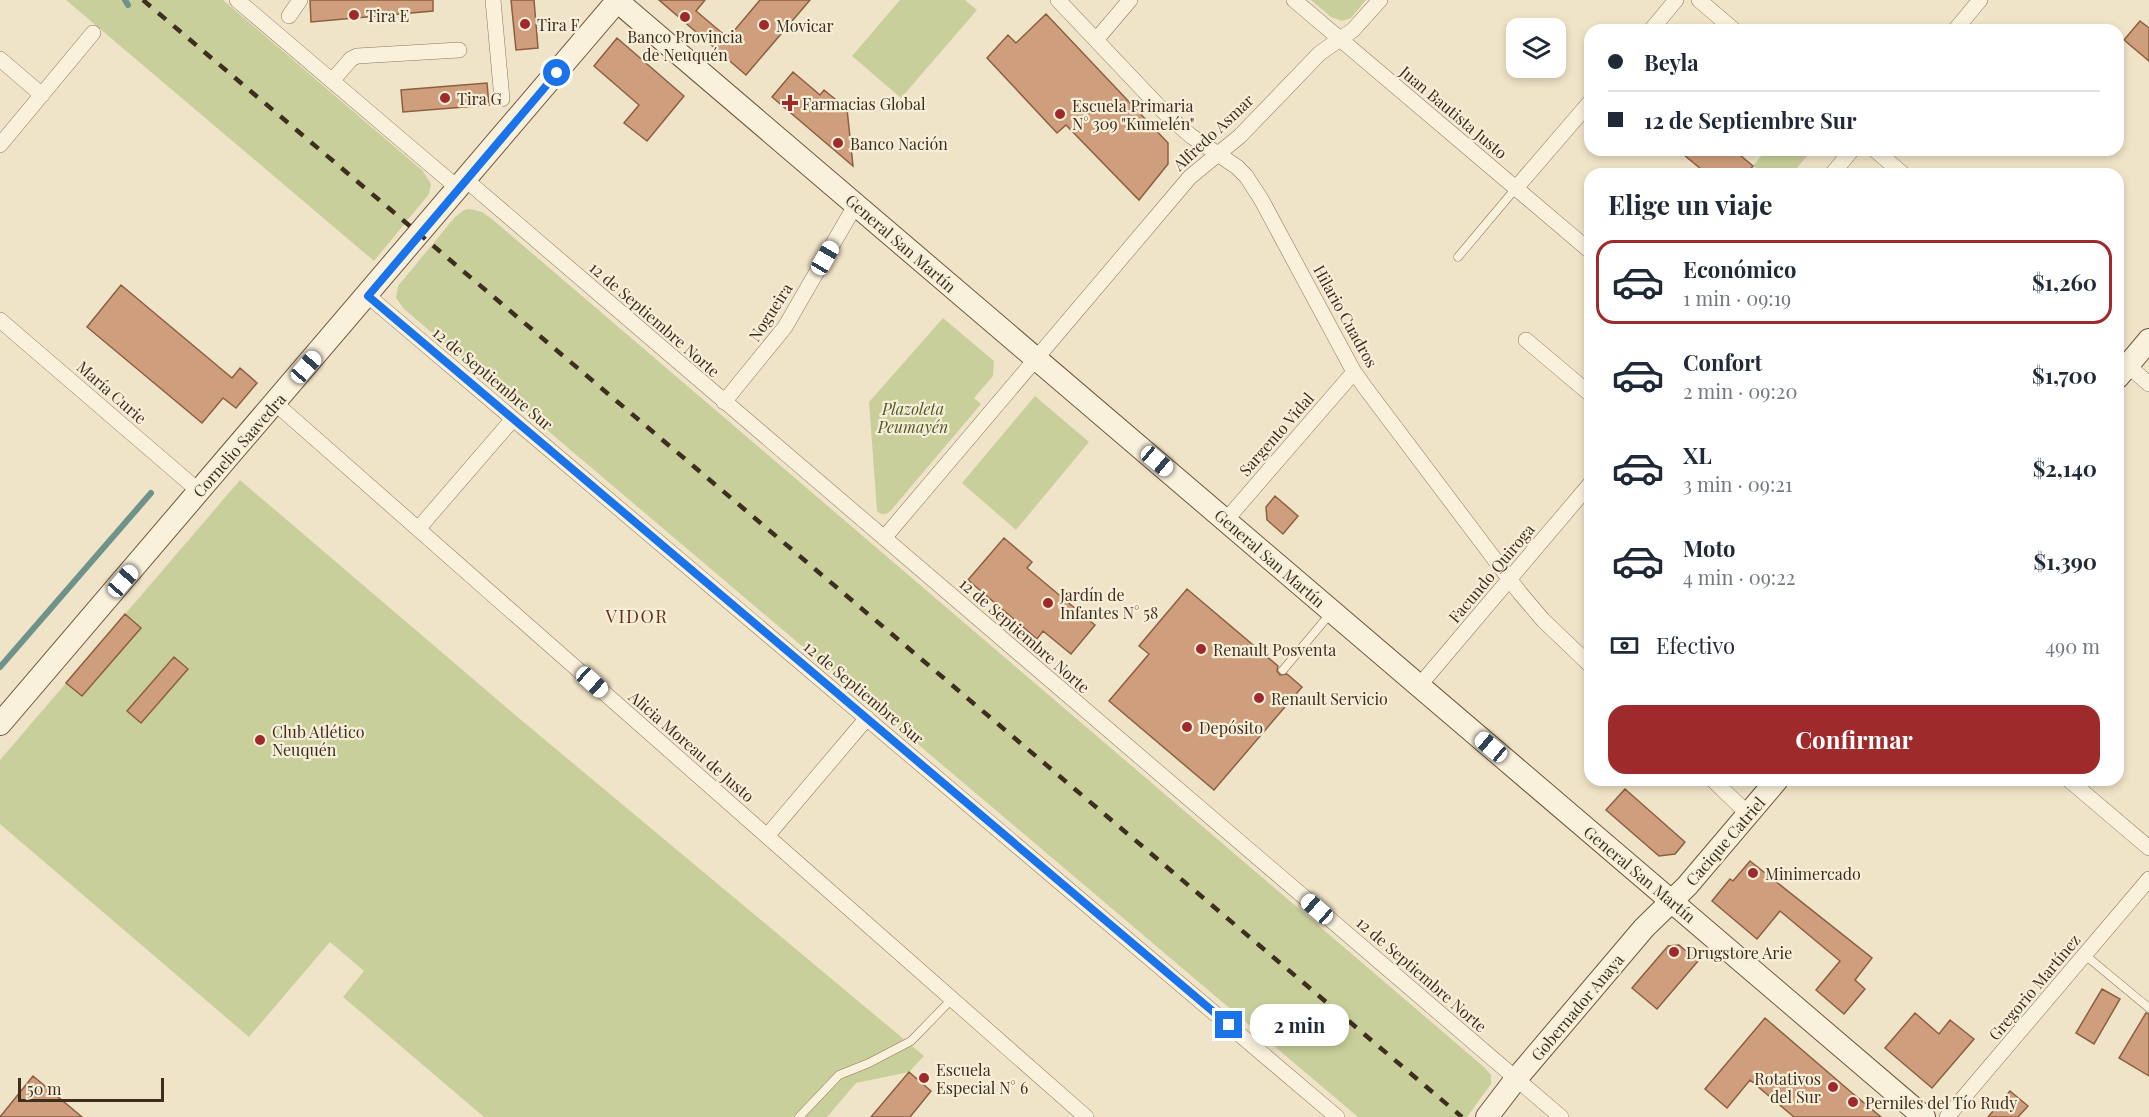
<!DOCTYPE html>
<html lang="es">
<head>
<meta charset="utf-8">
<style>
  body { margin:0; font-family:"Playfair Display",serif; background:#f6f6f7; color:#1f2937; height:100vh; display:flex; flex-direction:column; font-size:22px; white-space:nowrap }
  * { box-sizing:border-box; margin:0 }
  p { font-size:20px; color:#747a83 }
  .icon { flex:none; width:33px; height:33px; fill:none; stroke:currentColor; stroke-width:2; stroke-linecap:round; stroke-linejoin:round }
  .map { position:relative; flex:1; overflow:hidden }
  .details { position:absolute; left:1584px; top:168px; width:540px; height:618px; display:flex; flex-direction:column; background:#fff; border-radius:18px; box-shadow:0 3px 9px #0003 }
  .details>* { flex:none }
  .guide { position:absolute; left:1584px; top:24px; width:540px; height:132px; border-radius:18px; box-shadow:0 3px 9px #0003; display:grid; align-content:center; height:132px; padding:0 24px; background:#fff }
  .buttons { position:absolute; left:1506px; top:18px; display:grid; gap:12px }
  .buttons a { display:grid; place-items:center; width:60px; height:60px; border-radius:12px; background:#fff; box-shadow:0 3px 9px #0003; font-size:30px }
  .scale { position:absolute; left:18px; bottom:15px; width:146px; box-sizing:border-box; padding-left:6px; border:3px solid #3d2e20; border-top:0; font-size:16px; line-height:21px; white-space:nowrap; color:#3d2e20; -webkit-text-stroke:4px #f7eed8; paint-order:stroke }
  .end { position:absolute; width:27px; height:27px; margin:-14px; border:8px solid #1a73e8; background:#fff; box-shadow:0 0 0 3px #fff }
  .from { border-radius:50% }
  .bubble { position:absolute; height:42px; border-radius:18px; background:#fff; box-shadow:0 3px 9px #0003; font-size:20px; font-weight:700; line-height:42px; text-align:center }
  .car { position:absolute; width:18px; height:36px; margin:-18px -9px; border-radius:8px; box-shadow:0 0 4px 2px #0007; background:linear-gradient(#fff 24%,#345 0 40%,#fff 0 76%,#345 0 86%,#fff 0) }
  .guide b { display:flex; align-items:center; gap:21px; height:57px; font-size:22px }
  .guide b+b { border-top:2px solid #e0e1e3 }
  .guide i { width:15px; height:15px; background:#1f2937 }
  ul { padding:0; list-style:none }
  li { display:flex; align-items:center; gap:18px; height:84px; margin:0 12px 9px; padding:0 12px; border:3px solid transparent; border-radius:18px }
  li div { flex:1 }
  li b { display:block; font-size:22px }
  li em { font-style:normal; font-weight:700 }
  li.current { border-color:#9e2a2b }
  li>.icon { width:54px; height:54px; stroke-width:1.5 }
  h2 { padding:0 24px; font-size:27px; line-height:72px }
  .pay { display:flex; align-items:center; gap:15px; height:66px; padding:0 24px; font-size:22px }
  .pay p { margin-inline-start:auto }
  .button { display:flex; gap:12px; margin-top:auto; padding:12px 24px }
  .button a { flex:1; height:69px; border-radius:18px; background:#9e2a2b; color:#fff; font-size:24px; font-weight:700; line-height:69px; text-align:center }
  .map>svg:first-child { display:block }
</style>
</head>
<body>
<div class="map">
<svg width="2149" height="1117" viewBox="0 0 2149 1117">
  <rect width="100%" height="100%" fill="#f0e4c8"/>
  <path fill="#c9cf9b" d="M66,0H223L423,171L431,184L429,194L374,261Z
    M900,0H965L977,10L901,98L852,56Z
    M1311,0H1366L1351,18L1342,21L1331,17Z
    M1766,150H1812L1792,174H1763L1753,166Z
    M470,209L482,212L492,219L1484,1067L1491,1075V1084L1467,1117H1358L404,309L396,298L398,286L455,217L464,210Z
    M943,318L994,361L993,376L974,398L981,404L893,508C888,514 883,517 877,511L869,402Z
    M1035,396L1089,442L1016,530L962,483Z
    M240,480L520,719L924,1056L909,1072L856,1083L827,1117H484L343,997L364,971L330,942L249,1037L0,824V760Z"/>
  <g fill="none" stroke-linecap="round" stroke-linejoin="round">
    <path stroke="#6f938a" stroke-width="6" d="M125,0L128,5
      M0,667L151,493"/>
  </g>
  <path fill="#cf9f7d" stroke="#8d5f41" stroke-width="1.5" d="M310,0H433V11L311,22Z
    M511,0H534L538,48L516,50Z
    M659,0H705L696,11L728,38L760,0H810L746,75Z
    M1046,14L1168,143V164L1139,200L1066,125L1057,133L987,58L1008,35L1016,43Z
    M2140,21L2149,28V61L2124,40Z
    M617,38L684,96L647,141L624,123L639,105L594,66Z
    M793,72L820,95L824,90L847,109L853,166L772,97Z
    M487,83L489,105L403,112L401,90Z
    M1678,150H1734L1753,166L1746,174H1707Z
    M121,285L232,378L240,368L257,383L236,408L223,398L202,423L87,327Z
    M1275,496L1298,516L1283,534L1267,520L1266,507Z
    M1004,538L1032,562L1027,568L1095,625L1071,654L1043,631L1037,639L968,580Z
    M1187,589L1278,666L1277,671L1280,675L1287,674L1302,687L1214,790L1109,701L1149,654L1139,646Z
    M125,614L141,628L82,696L66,683Z
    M174,657L188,669L141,723L127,711Z
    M1625,789L1685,842L1675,854L1659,856L1606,810Z
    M1750,861L1872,958L1855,980L1865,989L1844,1014L1816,990L1840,961L1780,911L1757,939L1712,901L1730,879L1733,881Z
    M1679,945L1698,961L1657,1009L1632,988L1668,946Z
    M2102,989L2120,999L2094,1044L2076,1033Z
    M1915,1013L1939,1034L1950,1020L1974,1039L1932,1088L1885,1048Z
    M2146,1013L2149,1014V1076L2119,1058Z
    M1765,1018L1851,1092L1881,1117H1794L1750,1080L1727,1108L1705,1089Z
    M909,1072L931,1091L910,1117H871Z
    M33,1076L82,1117H0Z
    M2010,1091L2028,1106L2018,1117H1988Z"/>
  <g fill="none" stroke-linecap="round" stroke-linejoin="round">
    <defs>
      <path id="lane" d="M1458,257L1516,188
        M1283,670L1330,614
        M2085,955L2149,1008
        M799,1117L839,1075L869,1063L911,1041L952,999"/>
      <path id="street" d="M237,0L459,189
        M493,0L502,99
        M1058,0L1168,116L1191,136L1237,167L1246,176L1261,199L1354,372L1367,390L1520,593L1543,620L1590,665
        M1294,0L1590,251
        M1699,0L1734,30
        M289,16L300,0
        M1651,30L1676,0
        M1955,30L1980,0
        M1096,40L1130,0
        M0,59L42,95
        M332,81L351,59L357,56L459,50
        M0,145L93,33
        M1875,150L1903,174
        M1832,174L1852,150
        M466,180L1561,1117
        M1516,188L1590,102
        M367,295L1337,1117
        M0,320L200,492
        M1526,340L1590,394
        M2118,357L2149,384
        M724,402L785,327L856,204
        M275,403L1086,1117
        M1226,520L1354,372
        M418,529L513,419
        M884,538L1190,177L1240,136L1320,53L1353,30L1380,0
        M1419,686L1590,484
        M1713,780L1748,814
        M2069,780L2149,848
        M767,836L867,718
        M1947,1117L2149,879"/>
      <path id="secondary" d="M616,0L1924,1117
        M2118,377L2149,340
        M0,724L618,0
        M1487,1117L1516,1079L1644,928L1687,886L1777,780"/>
    </defs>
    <use href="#lane" stroke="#8d765c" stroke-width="9"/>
    <use href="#street" stroke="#8d765c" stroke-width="16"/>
    <use href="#secondary" stroke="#6f573f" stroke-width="24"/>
    <use href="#lane" stroke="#faf1dc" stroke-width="8"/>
    <use href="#street" stroke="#faf1dc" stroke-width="15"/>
    <use href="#secondary" stroke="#faf1dc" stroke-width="22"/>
    <path stroke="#3d2e20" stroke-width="4.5" stroke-dasharray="10 10" stroke-linecap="butt" d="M143,0L1462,1117"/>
  </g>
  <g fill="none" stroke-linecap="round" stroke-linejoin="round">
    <path stroke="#1a73e8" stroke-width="8" d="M557,73L368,296L1229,1025"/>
  </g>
  <g fill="#9e2a2b" stroke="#f7eed8" stroke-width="2">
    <circle cx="354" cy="15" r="6"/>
    <circle cx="685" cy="17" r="6"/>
    <circle cx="525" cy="24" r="6"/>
    <circle cx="764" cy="25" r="6"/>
    <circle cx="445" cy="98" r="6"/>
    <path d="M787 94h6v6h6v6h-6v6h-6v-6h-6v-6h6z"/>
    <circle cx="1060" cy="114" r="6"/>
    <circle cx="838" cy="143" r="6"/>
    <circle cx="1048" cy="603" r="6"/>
    <circle cx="1201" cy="649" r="6"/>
    <circle cx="1259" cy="698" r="6"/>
    <circle cx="1187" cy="727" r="6"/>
    <circle cx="260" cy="740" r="6"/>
    <circle cx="1753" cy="873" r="6"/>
    <circle cx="1674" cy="952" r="6"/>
    <circle cx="924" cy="1078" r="6"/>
    <circle cx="1833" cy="1087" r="6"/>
    <circle cx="1853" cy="1102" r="6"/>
  </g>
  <g text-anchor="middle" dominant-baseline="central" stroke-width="4.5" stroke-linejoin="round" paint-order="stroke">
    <g font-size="16" fill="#3d2e20" stroke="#f7eed8" text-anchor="start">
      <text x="366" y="15">Tira E</text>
      <text x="537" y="24">Tira F</text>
      <text x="776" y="25">Movicar</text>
      <text x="685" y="36" text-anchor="middle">Banco Provincia<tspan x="685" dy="18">de Neuquén</tspan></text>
      <text x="457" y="98">Tira G</text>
      <text x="802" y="103">Farmacias Global</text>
      <text x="1072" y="105">Escuela Primaria<tspan x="1072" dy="18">N° 309 "Kumelén"</tspan></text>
      <text x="850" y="143">Banco Nación</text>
      <text x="1060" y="594">Jardín de<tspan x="1060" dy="18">Infantes N° 58</tspan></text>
      <text x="1213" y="649">Renault Posventa</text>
      <text x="1271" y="698">Renault Servicio</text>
      <text x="1199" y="727">Depósito</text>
      <text x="272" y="731">Club Atlético<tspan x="272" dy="18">Neuquén</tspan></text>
      <text x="1765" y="873">Minimercado</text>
      <text x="1686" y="952">Drugstore Arie</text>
      <text x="936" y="1069">Escuela<tspan x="936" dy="18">Especial N° 6</tspan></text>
      <text x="1821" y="1078" text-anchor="end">Rotativos<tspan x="1821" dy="18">del Sur</tspan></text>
      <text x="1865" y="1102">Perniles del Tío Rudy</text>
    </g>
    <g font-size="16" fill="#3d2e20" stroke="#f7eed8">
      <text transform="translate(1454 112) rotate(40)">Juan Bautista Justo</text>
      <text transform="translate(1213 132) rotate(-43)">Alfredo Asmar</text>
      <text transform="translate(901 243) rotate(41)">General San Martín</text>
      <text transform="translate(770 312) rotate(-57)">Nogueira</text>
      <text transform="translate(1346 316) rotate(61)">Hilario Cuadros</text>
      <text transform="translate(655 319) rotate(41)">12 de Septiembre Norte</text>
      <text transform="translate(493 378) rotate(40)">12 de Septiembre Sur</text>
      <text transform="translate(112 392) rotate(41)">María Curie</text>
      <text transform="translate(1276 434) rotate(-49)">Sargento Vidal</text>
      <text transform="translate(239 445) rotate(-49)">Cornelio Saavedra</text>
      <text transform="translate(1270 558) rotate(41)">General San Martín</text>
      <text transform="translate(1491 573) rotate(-50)">Facundo Quiroga</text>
      <text transform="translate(1025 635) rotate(41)">12 de Septiembre Norte</text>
      <text transform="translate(864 692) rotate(40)">12 de Septiembre Sur</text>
      <text transform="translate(692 746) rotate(41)">Alicia Moreau de Justo</text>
      <text transform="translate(1725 841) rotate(-49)">Cacique Catriel</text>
      <text transform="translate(1640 874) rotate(40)">General San Martín</text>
      <text transform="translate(1422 974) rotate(41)">12 de Septiembre Norte</text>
      <text transform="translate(2034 987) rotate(-50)">Gregorio Martínez</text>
      <text transform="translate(1577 1007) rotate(-50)">Gobernador Anaya</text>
    </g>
    <g font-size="16" font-style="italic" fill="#4d5a26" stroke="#f7eed8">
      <text x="913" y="408">Plazoleta<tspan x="913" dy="18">Peumayén</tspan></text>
    </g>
    <g font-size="18" letter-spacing="1.5" fill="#6b2e1e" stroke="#f7eed8">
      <text x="637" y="616">VIDOR</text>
    </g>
  </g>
</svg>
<div class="buttons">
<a><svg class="icon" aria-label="layers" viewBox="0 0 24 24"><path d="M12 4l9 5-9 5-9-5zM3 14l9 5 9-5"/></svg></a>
</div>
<div class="scale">50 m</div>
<i class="end from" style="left:557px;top:73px"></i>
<i class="end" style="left:1229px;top:1025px"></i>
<div class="bubble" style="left:1250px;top:1004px;width:99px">2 min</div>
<i class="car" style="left:825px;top:258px;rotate:30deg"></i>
<i class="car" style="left:306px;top:367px;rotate:41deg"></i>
<i class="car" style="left:1157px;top:461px;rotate:130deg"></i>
<i class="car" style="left:123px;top:581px;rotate:41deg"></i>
<i class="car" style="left:592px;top:682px;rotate:132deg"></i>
<i class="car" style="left:1491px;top:747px;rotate:310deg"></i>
<i class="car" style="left:1317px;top:909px;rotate:311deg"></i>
<div class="guide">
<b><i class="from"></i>Beyla</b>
<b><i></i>12 de Septiembre Sur</b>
</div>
<section class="details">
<h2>Elige un viaje</h2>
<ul>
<li class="current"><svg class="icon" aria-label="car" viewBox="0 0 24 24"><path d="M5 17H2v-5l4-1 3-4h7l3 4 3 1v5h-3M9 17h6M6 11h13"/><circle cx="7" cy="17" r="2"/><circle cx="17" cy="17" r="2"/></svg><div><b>Económico</b><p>1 min · 09:19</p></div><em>$1,260</em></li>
<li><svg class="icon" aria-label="car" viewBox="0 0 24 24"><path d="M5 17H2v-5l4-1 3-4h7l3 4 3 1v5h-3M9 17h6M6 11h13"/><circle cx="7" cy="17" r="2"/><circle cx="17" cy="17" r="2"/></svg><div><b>Confort</b><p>2 min · 09:20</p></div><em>$1,700</em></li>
<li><svg class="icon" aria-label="car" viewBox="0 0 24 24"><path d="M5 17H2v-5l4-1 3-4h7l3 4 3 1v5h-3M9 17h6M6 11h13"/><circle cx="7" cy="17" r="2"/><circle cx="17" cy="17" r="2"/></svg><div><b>XL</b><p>3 min · 09:21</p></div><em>$2,140</em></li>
<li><svg class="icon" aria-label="car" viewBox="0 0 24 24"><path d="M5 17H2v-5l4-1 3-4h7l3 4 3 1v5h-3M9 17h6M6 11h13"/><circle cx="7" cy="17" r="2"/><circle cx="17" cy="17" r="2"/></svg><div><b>Moto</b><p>4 min · 09:22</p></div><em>$1,390</em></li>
</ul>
<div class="pay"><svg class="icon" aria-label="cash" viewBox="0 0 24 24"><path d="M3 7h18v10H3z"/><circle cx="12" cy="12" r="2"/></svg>Efectivo<p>490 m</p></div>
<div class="button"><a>Confirmar</a></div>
</section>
</div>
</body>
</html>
